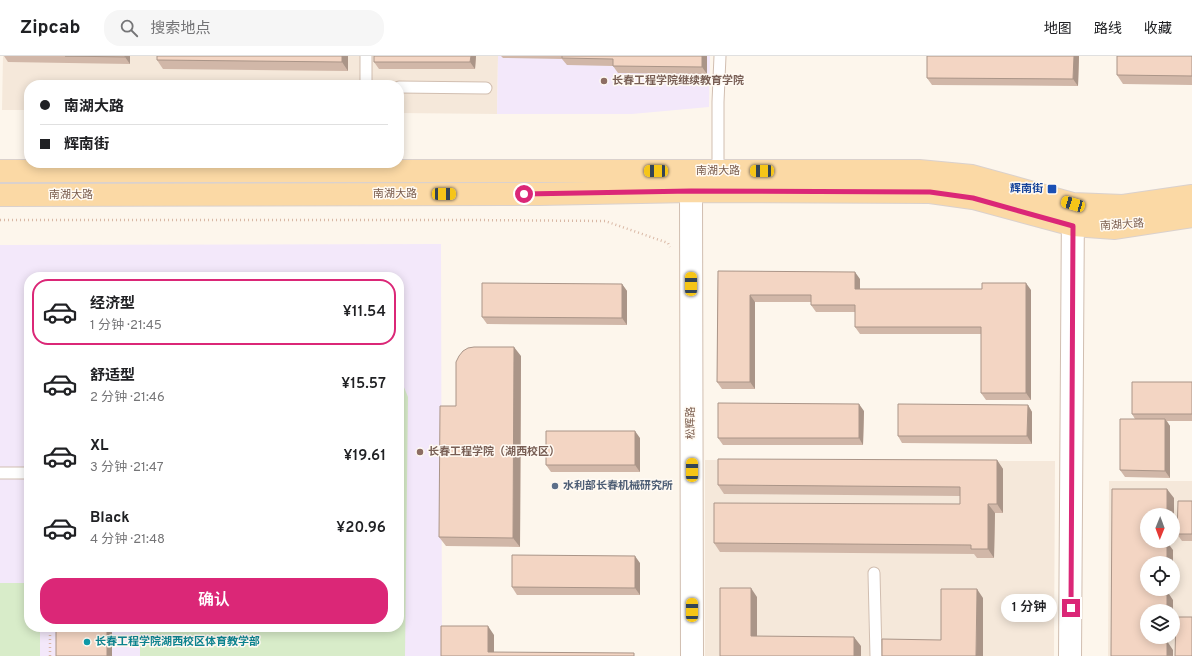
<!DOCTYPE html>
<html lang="zh">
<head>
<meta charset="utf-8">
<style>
  body { margin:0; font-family:Overpass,"Noto Sans SC",sans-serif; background:#f6f6f6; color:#202124; height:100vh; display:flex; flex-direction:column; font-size:15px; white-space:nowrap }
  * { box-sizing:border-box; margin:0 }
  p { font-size:13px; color:#757577 }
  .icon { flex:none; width:22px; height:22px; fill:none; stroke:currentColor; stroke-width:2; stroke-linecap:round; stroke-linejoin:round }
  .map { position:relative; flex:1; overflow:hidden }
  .sheet { position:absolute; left:24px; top:216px; width:380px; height:360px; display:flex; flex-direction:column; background:#fff; border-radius:16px; box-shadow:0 2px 10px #0003 }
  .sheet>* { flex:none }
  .banner { position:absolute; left:24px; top:24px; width:380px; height:88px; border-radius:16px; box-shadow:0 2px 10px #0003; display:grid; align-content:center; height:88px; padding:0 16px; background:#fff }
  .needle { width:26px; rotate:181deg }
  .buttons { position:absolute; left:1140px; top:452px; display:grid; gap:8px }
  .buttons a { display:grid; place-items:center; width:40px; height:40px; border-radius:50%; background:#fff; box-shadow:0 2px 10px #0003; font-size:20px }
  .end { position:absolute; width:18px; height:18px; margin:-9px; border:5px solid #db2777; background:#fff; box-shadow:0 0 0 2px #fff }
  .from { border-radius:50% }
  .bubble { position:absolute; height:28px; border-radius:14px; background:#fff; box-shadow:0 2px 10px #0003; font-size:13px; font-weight:600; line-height:28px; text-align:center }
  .car { position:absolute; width:12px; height:24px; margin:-12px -6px; border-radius:5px; box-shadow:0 0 3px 1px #0007; background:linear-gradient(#f5c518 24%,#345 0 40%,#f5c518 0 76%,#345 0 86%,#f5c518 0) }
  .banner b { display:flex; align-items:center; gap:14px; height:38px; font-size:15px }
  .banner b+b { border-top:1px solid #e0e0e0 }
  .banner i { width:10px; height:10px; background:#202124 }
  ul { padding:7px 0 0; list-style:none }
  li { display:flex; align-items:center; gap:12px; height:66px; margin:0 8px 6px; padding:0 8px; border:2px solid transparent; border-radius:16px }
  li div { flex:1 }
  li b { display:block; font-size:15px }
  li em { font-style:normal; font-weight:600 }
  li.on { border-color:#db2777 }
  li>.icon { width:36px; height:36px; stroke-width:1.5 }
  .button { display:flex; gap:8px; margin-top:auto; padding:8px 16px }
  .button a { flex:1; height:46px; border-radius:16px; background:#db2777; color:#fff; font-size:16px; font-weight:600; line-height:46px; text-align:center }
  header { display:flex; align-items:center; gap:24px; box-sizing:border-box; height:56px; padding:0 20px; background:#fff; border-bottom:1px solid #e0e0e0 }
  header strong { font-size:19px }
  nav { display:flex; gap:22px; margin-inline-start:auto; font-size:14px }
  .search { width:280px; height:36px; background:#f6f6f6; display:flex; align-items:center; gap:10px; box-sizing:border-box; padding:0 14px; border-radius:16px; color:#757577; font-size:15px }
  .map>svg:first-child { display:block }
</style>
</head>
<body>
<header>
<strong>Zipcab</strong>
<div class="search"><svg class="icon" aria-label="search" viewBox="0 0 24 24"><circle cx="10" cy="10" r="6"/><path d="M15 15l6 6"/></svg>搜索地点</div>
<nav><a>地图</a><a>路线</a><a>收藏</a></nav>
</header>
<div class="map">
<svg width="1192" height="600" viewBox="0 0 1192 600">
  <rect width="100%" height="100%" fill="#fdf6ec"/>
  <path fill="#f5e8da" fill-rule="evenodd" d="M3,0H498L497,58L399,57V29H29V54H2Z
    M705,404L1055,405L1054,600H705Z
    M1109,425H1192V600H1108ZM1147,459H1173V485H1147ZM1147,507H1173V533H1147ZM1147,555H1173V581H1147Z"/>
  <path fill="#f3e8fa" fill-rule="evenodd" d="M498,0H710L709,51L632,58H497Z
    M441,188L442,600H0V189ZM29,221H399V571H29Z"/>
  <path fill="#d8ecc9" d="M399,319L408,341L405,600H140V571H399Z
    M0,527H29V571H40V600H0Z"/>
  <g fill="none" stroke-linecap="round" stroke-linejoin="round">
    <defs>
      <path id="service" d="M366,0V29
        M399,31L486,32
        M718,115V46L720,0
        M0,417H29
        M874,517L876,600"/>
      <path id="minor" d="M691,135L692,600"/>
      <path id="tertiary" d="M1070,600L1073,149"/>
      <path id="primary" d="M0,115H919L972,120L1073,148L1123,150L1192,140
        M0,139L540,138L691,135L930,136L973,142L1073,169L1115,172L1192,160"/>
    </defs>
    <use href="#service" stroke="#d1beb0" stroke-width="13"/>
    <use href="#minor" stroke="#d1beb0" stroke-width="24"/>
    <use href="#tertiary" stroke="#d1beb0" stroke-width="24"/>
    <use href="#primary" stroke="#dad1cd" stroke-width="24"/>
    <path stroke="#d9b8a5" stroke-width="2.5" stroke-dasharray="1 3" stroke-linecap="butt" d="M0,164H471L605,165L668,187L670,191
      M50,600V571"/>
    <use href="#service" stroke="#fff" stroke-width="11"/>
    <use href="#minor" stroke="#fff" stroke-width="22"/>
    <use href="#tertiary" stroke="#fff" stroke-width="22"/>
    <use href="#primary" stroke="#fbd9a5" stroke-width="22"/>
  </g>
  <path fill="#d1b7a8" d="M4,0H130V8L8,6Z
    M348,0V15L163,13L157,4Z
    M374,0H476L475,13H379L374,6Z
    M501,0H707V18L618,17L613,10L567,9L562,3L503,2Z
    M927,0H1079L1078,30L932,29L927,22Z
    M1192,0V29L1123,28L1117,19Z
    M718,215L860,223V233L1031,234V344H986L981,337V278H860L855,271V256H816L811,249V246H755V333H722L717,326Z
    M622,228L627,235V269L487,268L482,261Z
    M521,300L520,491L446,490L439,481L456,350Z
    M1192,326V365H1167L1170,370V422L1125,421L1120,414L1135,363L1132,358Z
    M1028,349L1032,356V388L902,387L898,380Z
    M864,355L863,389H723L718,382Z
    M640,382V416H551L546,409Z
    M997,404L1003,413V457H995L994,502H977L974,498L720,496L714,487L960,448V440L724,438L718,429Z
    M1192,445V485H1182L1177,478Z
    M640,507V539H517L512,531Z"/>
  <path fill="#aa9588" d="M125,0H130V8L125,1Z
    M342,0H348V15L342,6Z
    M471,0H476L475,13L470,6Z
    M702,0H707V18L702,11Z
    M1074,0H1079L1078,30L1073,23Z
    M855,216L860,223V240L855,233Z
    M1026,227L1031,234V344L1026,337Z
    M622,228L627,235V269L622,262Z
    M750,239L755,246V333L750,326Z
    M514,291L521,300L520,491L513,482Z
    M859,348L864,355L863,389L859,382Z
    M1028,349L1032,356V388L1027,380Z
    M1165,363L1170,370V422L1165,415Z
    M635,375L640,382V416L635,409Z
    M997,404L1003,413V457L997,448Z
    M1167,433L1174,442V479L1173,478V459H1167Z
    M988,448L995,457L994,502L988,493Z
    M1167,486L1173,494V528V507H1167Z
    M635,500L640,507V539L635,532Z
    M751,532L757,541V589L751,580Z
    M977,533L983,542V600H976Z
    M1149,533H1155V544L1149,535Z
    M1167,535L1173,544V578V555H1167Z
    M488,570L494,579V600L488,596Z
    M107,571H112V600H107Z
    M854,581L861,590V600H854Z
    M1151,581H1158V594L1151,585Z
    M1167,585L1173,594V600H1167Z"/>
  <path fill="#f3d5c3" stroke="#aa9588" d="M65,0H125V1Z
    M157,0H342V6L157,4Z
    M374,0H471L470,6H374Z
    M562,0H702V11L613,10V3L562,2Z
    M927,0H1074L1073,23L927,22Z
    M1117,0H1192V20L1117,19Z
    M718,215L855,216V233H982V227H1026V337H981V271H855V249H811V239H750V326H717Z
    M482,227L622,228V262L482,261Z
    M474,291H514L513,482L439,481L440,350H456V306L459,300L463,295L468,292Z
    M1132,326H1192V358H1132Z
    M718,347L859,348V382H718Z
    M898,348L1028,349L1027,380H898Z
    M1120,363H1165V415L1120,414Z
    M546,375H635V409H546Z
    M718,403L997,404V448H988V493H971V489L714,487V447L960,448V431L718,429Z
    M1112,433H1167V459H1147V485L1167,486V507H1147V533H1149V535H1167V555H1147V581H1151V585H1167V600H1111Z
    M1178,445H1192V478H1177Z
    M512,499L635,500V532L512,531Z
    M720,532H751V580L854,581V600H720Z
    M941,533H977L976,600H882V583L941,584Z
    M1176,561H1192V600H1175Z
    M441,570H488V596L634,597V600H441Z
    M56,571H107V600H56Z"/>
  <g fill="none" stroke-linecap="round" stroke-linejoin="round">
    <path stroke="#db2777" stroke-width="5" d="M524,138L691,135L930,136L973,142L1073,170L1071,552"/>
  </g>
  <g fill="#8d6e63" stroke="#fffaf3" stroke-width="1.5">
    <circle cx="604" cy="25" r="4"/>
    <circle cx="420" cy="396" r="4"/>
  </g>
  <rect fill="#1a4fb4" stroke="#fffaf3" stroke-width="1.5" x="1047" y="128" width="10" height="10" rx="2"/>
  <circle fill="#5c6f8a" stroke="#fffaf3" stroke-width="1.5" cx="555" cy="430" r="4"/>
  <circle fill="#0f9aa8" stroke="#fffaf3" stroke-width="1.5" cx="87" cy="586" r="4"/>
  <g text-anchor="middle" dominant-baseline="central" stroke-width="3" stroke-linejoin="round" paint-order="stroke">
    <g font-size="11" font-weight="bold" fill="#785e54" stroke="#fffaf3" text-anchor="start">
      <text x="612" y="25">长春工程学院继续教育学院</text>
      <text x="428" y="396">长春工程学院（湖西校区）</text>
    </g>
    <g font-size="11" fill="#7a5c4d" stroke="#fffaf3">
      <text x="718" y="115">南湖大路</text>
      <text x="395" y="138">南湖大路</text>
      <text x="71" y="139">南湖大路</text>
      <text transform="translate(1122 169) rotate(-4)">南湖大路</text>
      <text transform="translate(691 367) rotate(-90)">松辉路</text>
    </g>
    <g font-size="11" font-weight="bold" fill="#164399" stroke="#fffaf3" text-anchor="end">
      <text x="1043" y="133">辉南街</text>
    </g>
    <g font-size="11" font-weight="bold" fill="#4e5e75" stroke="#fffaf3" text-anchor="start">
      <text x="563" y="430">水利部长春机械研究所</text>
    </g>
    <g font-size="11" font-weight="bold" fill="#0d838f" stroke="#fffaf3" text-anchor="start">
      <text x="95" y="586">长春工程学院湖西校区体育教学部</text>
    </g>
  </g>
</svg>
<div class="buttons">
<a><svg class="needle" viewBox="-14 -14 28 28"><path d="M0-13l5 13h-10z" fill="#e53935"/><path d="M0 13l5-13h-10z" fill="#757577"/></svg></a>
<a><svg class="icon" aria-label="locate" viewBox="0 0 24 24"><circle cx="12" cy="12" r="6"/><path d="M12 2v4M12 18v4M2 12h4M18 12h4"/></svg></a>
<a><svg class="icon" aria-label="layers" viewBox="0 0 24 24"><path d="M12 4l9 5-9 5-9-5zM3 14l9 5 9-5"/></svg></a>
</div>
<i class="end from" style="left:524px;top:138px"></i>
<i class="end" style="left:1071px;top:552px"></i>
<div class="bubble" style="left:1001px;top:538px;width:56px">1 分钟</div>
<i class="car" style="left:656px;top:115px;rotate:270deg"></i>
<i class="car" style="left:762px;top:115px;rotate:270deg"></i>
<i class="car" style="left:444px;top:138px;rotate:90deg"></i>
<i class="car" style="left:1073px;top:148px;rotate:286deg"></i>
<i class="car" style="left:691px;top:228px;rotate:0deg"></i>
<i class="car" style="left:692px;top:414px;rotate:0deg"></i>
<i class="car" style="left:692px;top:554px;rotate:0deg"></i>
<div class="banner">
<b><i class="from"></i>南湖大路</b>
<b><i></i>辉南街</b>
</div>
<section class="sheet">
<ul>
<li class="on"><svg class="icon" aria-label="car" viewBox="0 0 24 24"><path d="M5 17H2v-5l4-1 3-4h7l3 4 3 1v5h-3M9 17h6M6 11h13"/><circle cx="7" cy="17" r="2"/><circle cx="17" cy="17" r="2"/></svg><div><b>经济型</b><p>1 分钟 · 21:45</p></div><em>¥11.54</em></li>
<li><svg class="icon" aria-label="car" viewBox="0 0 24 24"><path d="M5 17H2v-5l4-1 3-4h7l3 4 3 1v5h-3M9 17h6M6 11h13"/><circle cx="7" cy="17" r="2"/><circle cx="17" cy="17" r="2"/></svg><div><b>舒适型</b><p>2 分钟 · 21:46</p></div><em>¥15.57</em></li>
<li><svg class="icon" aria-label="car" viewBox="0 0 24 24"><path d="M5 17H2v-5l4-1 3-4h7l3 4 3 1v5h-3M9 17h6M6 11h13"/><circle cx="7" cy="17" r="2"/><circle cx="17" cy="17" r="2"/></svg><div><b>XL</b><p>3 分钟 · 21:47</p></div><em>¥19.61</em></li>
<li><svg class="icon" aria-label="car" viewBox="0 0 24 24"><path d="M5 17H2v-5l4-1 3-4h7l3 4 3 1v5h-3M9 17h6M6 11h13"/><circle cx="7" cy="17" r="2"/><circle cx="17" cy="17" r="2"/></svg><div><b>Black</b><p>4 分钟 · 21:48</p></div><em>¥20.96</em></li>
</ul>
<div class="button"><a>确认</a></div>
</section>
</div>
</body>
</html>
